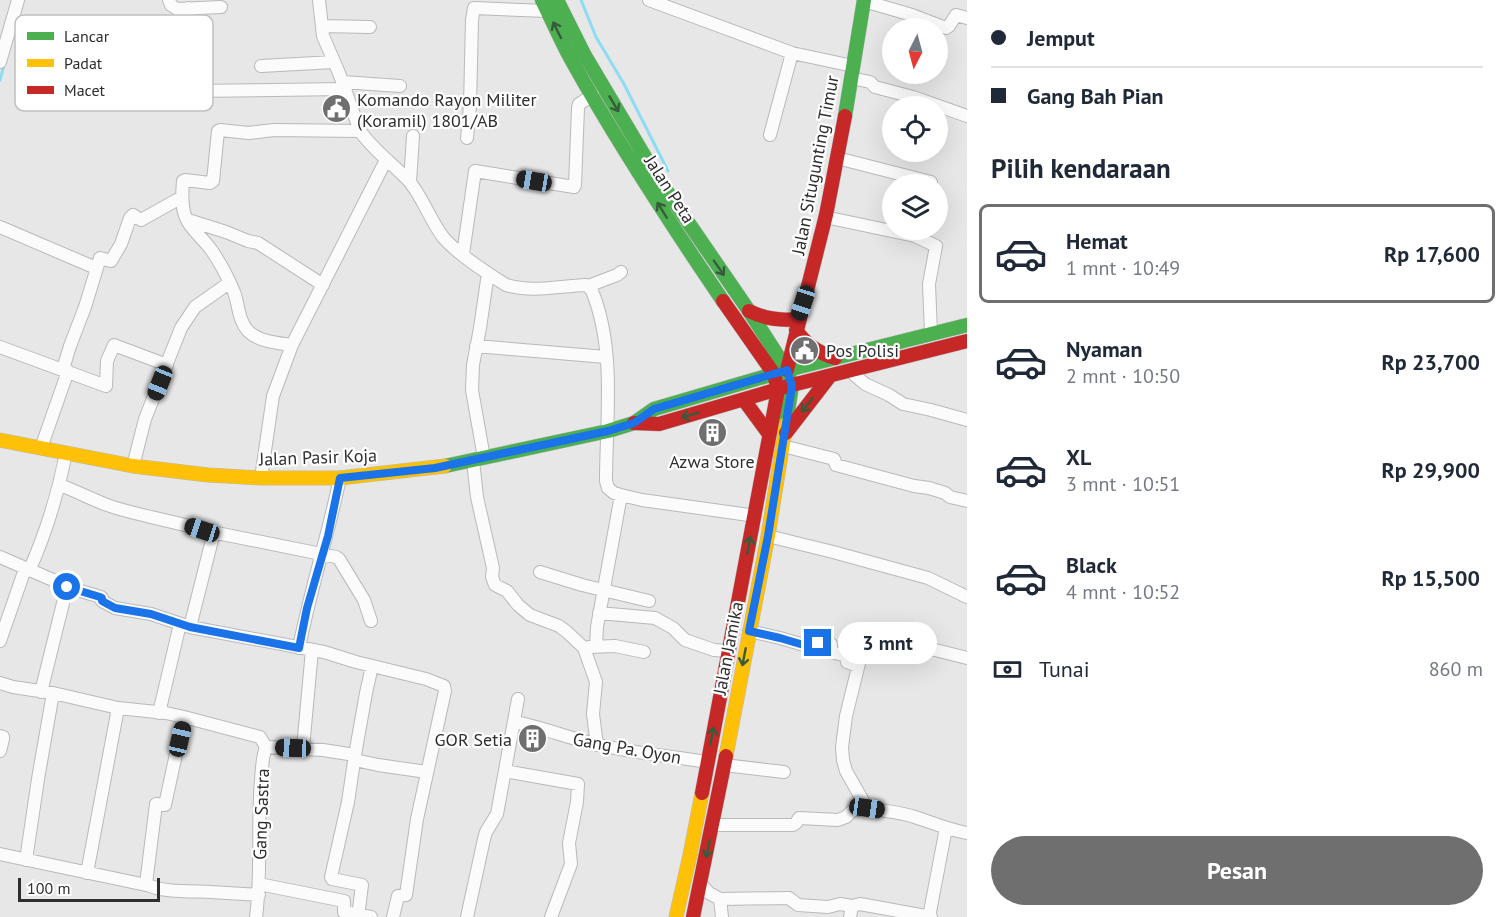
<!DOCTYPE html>
<html lang="id">
<head>
<meta charset="utf-8">
<style>
  body { margin:0; font-family:"PT Sans",sans-serif; background:#f6f6f7; color:#1f2937; height:100vh; display:flex; flex-direction:column; font-size:22px; white-space:nowrap }
  * { box-sizing:border-box; margin:0 }
  p { font-size:20px; color:#747a83 }
  .icon { flex:none; width:33px; height:33px; fill:none; stroke:currentColor; stroke-width:2; stroke-linecap:round; stroke-linejoin:round }
  .map { position:relative; flex:1; overflow:hidden }
  .side { display:flex; flex-direction:column; background:#fff; width:540px }
  .side>* { flex:none }
  .guide { display:grid; align-content:center; height:132px; padding:0 24px; background:#fff }
  .needle { width:39px; rotate:186deg }
  .controls { position:absolute; left:882px; top:18px; display:grid; gap:12px }
  .controls a { display:grid; place-items:center; width:66px; height:66px; border-radius:50%; background:#fff; box-shadow:0 6px 24px #0002; font-size:30px }
  .scale { position:absolute; left:18px; bottom:15px; width:142px; box-sizing:border-box; padding-left:6px; border:3px solid #2e2e2f; border-top:0; font-size:16px; line-height:21px; white-space:nowrap; color:#2e2e2f; -webkit-text-stroke:4px #fff; paint-order:stroke }
  .end { position:absolute; width:27px; height:27px; margin:-14px; border:8px solid #1a73e8; background:#fff; box-shadow:0 0 0 3px #fff }
  .from { border-radius:50% }
  .bubble { position:absolute; height:42px; border-radius:21px; background:#fff; box-shadow:0 6px 24px #0002; font-size:20px; font-weight:600; line-height:42px; text-align:center }
  .car { position:absolute; width:18px; height:36px; margin:-18px -9px; border-radius:8px; box-shadow:0 0 4px 2px #0007; background:linear-gradient(#222 24%,#8ab4d8 0 40%,#222 0 76%,#8ab4d8 0 86%,#222 0) }
  .guide b { display:flex; align-items:center; gap:21px; height:57px; font-size:22px }
  .guide b+b { border-top:2px solid #e0e1e3 }
  .guide i { width:15px; height:15px; background:#1f2937 }
  ul { padding:0; list-style:none }
  li { display:flex; align-items:center; gap:18px; height:99px; margin:0 12px 9px; padding:0 12px; border:3px solid transparent; border-radius:9px }
  li div { flex:1 }
  li b { display:block; font-size:22px }
  li em { font-style:normal; font-weight:600 }
  li.current { border-color:#6f6f70 }
  li>.icon { width:54px; height:54px; stroke-width:1.5 }
  h2 { padding:0 24px; font-size:27px; line-height:72px }
  .pay { display:flex; align-items:center; gap:15px; height:66px; padding:0 24px; font-size:22px }
  .pay p { margin-inline-start:auto }
  .action { display:flex; gap:12px; margin-top:auto; padding:12px 24px }
  .action a { flex:1; height:69px; border-radius:36px; background:#6f6f70; color:#fff; font-size:24px; font-weight:600; line-height:69px; text-align:center }
  main { display:flex; flex:1; min-height:0 }
  .map>svg:first-child { display:block }
</style>
</head>
<body>
<main>
<div class="map">
<svg width="967" height="917" viewBox="0 0 967 917">
  <rect width="100%" height="100%" fill="#e7e7e8"/>
  <g fill="none" stroke-linecap="round" stroke-linejoin="round">
    <path stroke="#8dddf2" stroke-width="3" d="M581,0L596,37L624,84L668,171
      M0,80L4,65"/>
    <defs>
      <path id="street" d="M169,0L171,5L177,9L221,7
        M319,0L323,36L339,73L360,131C373,150 393,164 409,181C423,198 430,220 443,237C457,254 487,273 506,285C533,293 558,286 586,285L588,286L592,291C616,349 606,420 606,481L608,488L614,493L621,495L642,500L749,515H755
        M649,0L792,53
        M864,1L912,15L946,28L949,26L956,15L967,18
        M188,8L189,86L193,91L346,89
        M322,26L370,27
        M0,62L18,0
        M261,66L334,62
        M851,78L870,82L875,87L913,97L967,116
        M343,82L400,86
        M770,135L792,53L853,66
        M467,138L470,105L472,20L474,8L547,11
        M837,158L931,182
        M410,182L413,136
        M825,217L915,236L936,246L929,284L931,333
        M188,220L226,232L248,241L258,243L323,285
        M0,227L96,268
        M463,254L475,171L574,187L575,185L578,108L579,104L593,95
        M588,286L617,275L621,272
        M292,345C278,343 259,342 248,331C238,320 239,305 234,292C229,280 219,261 212,251C205,240 190,229 186,218C181,207 182,193 183,181L185,180L210,183L213,181L218,131L220,130L249,133L274,130L360,131
        M476,346L606,357
        M0,347L106,386L107,361L114,345L167,365
        M63,369L70,346L85,307L100,258L111,261L121,244L130,218L133,215L141,220L182,197
        M850,371L865,384L889,395L903,404L931,410L967,420
        M783,446L834,459L836,465L914,486L929,488L945,493L950,497L967,501
        M41,448L68,371
        M484,458L472,390L473,365L480,328L488,273
        M473,461L477,497L493,568L492,577L495,585L507,591L518,605L530,615L559,626L567,632L584,648L596,682L593,714L597,745
        M133,466L145,419L181,328L195,307L229,283
        M261,478L273,396L292,345L386,160
        M60,485C76,491 91,499 107,505C138,516 171,520 202,530L336,557L339,559L364,600L371,621
        M768,536L833,552L928,578L967,597
        M0,557L62,584L67,587L101,597L102,598V601L115,608L151,614L190,627L324,652L356,662L426,679L444,686L445,691L417,819L406,895L398,896L393,917
        M29,571C46,533 58,494 66,453
        M540,572L582,585L649,601
        M599,613L655,618L673,628L685,640L714,650L728,651
        M190,627L214,532
        M749,631L780,638L814,648L818,643L831,644V652L847,656V662L858,666
        M0,641L25,569
        M596,646L597,627L621,495
        M589,647L615,646L644,652
        M299,648C310,591 328,536 340,478
        M967,658L903,642L865,639L846,716L842,747L843,760L846,771L867,808C883,811 900,812 915,817C933,823 949,830 967,833
        M0,683L13,687L53,693L118,708L166,713L184,717L260,737L266,747
        M41,692L67,587
        M159,713L180,624
        M184,717L165,805L156,804L146,884C161,893 193,891 211,892C227,893 243,894 259,895
        M514,722C542,727 568,738 595,744C632,753 670,756 707,762
        M0,736L3,737V739L0,751
        M266,747L323,750L355,755L366,693L372,666
        M303,748L312,650
        M355,755L348,802L331,877L332,879L362,885L358,917
        M355,760L378,765L427,772
        M724,765L784,772
        M505,771L578,784L577,802L569,843L571,864L551,917
        M713,825H793L796,823L799,818L838,820L846,817L852,811L867,808
        M0,854L146,885
        M26,860L38,779L53,693
        M87,873L118,708
        M259,884L344,901V912L371,917
        M701,884L709,893L720,899L722,917
        M720,899L789,898L798,905L828,907L840,904L852,906
        M256,917C262,872 257,825 261,780C262,769 262,757 266,747
        M467,917L484,839L486,832L497,814L518,699
        M850,917L852,906L860,904L931,917
        M929,917L946,828"/>
      <path id="fast" d="M542,0C552,20 561,41 572,61C618,144 670,223 723,301
        M557,0L584,54L657,177L749,311L787,370L792,385L786,424
        M845,116L864,0
        M445,466L608,431L634,423L654,409L787,370L967,325"/>
      <path id="slow" d="M0,440L133,466L208,475L261,478H340L445,466
        M726,756L768,536L786,424
        M676,917L690,855L702,793"/>
      <path id="jam" d="M749,311C765,319 780,321 798,319
        M796,330C806,345 818,353 835,358
        M787,370L826,215L845,116
        M744,400L769,434
        M634,423L659,424L792,385L967,341
        M786,433L830,376
        M702,793L778,390L774,374L723,301
        M693,917L726,756"/>
    </defs>
    <use href="#street" stroke="#b9b9ba" stroke-width="14"/>
    <use href="#fast" stroke="#b9b9ba" stroke-width="15"/>
    <use href="#slow" stroke="#b9b9ba" stroke-width="15"/>
    <use href="#jam" stroke="#b9b9ba" stroke-width="15"/>
    <use href="#street" stroke="#fbfbfc" stroke-width="12"/>
    <use href="#fast" stroke="#4caf50" stroke-width="14"/>
    <use href="#slow" stroke="#ffc107" stroke-width="14"/>
    <use href="#jam" stroke="#c62828" stroke-width="14"/>
  </g>
  <defs><path id="oneway-shaft" d="M-6 0H5M1.5-3L5.5 0L1.5 3" fill="none" stroke-width="1.6" stroke-linecap="round" stroke-linejoin="round" transform="scale(1.5)"/></defs>
  <g stroke="#385b3b">
    <use href="#oneway-shaft" transform="translate(557 30) rotate(-116)"/>
    <use href="#oneway-shaft" transform="translate(614 104) rotate(59)"/>
    <use href="#oneway-shaft" transform="translate(662 210) rotate(-122)"/>
    <use href="#oneway-shaft" transform="translate(719 268) rotate(55)"/>
    <use href="#oneway-shaft" transform="translate(807 405) rotate(128)"/>
    <use href="#oneway-shaft" transform="translate(690 415) rotate(164)"/>
    <use href="#oneway-shaft" transform="translate(749 545) rotate(-79)"/>
    <use href="#oneway-shaft" transform="translate(744 657) rotate(101)"/>
    <use href="#oneway-shaft" transform="translate(712 736) rotate(-79)"/>
    <use href="#oneway-shaft" transform="translate(708 849) rotate(102)"/>
  </g>
  <g fill="none" stroke-linecap="round" stroke-linejoin="round">
    <path stroke="#1a73e8" stroke-width="8" d="M67,587L100,597L102,598V601L115,608L151,614L190,627L299,648L307,608L328,536L340,478L435,468L608,431L634,423L654,409L787,370L792,386L768,536L749,631L780,638L814,648L818,643"/>
  </g>
  <defs>
    <symbol id="civic-disc" viewBox="-11 -11 22 22"><circle r="9.5" fill="#6f6f70" stroke="#fff"/><path d="M-.6-6.5H3V-4.5H.6V-3L4-1V1h2V6H-6V1h2V-1L-.6-3ZM-1.2 2.5V6h2.4V2.5Z" fill="#fff"/></symbol>
    <symbol id="building-disc" viewBox="-11 -11 22 22"><circle r="9.5" fill="#6f6f70" stroke="#fff"/><path d="M-4-6H4V6H1V3H-1V6H-4ZM-2.5-4.3h1.7v1.8h-1.7ZM.8-4.3h1.7v1.8H.8ZM-2.5-1h1.7V.8h-1.7ZM.8-1h1.7V.8H.8Z" fill="#fff"/></symbol>
  </defs>
  <g fill-rule="evenodd">
    <use href="#civic-disc" x="320" y="92" width="33" height="33"/>
    <use href="#civic-disc" x="788" y="334" width="33" height="33"/>
    <use href="#building-disc" x="696" y="416" width="33" height="33"/>
    <use href="#building-disc" x="516" y="722" width="33" height="33"/>
  </g>
  <g text-anchor="middle" dominant-baseline="central" stroke-width="4.5" stroke-linejoin="round" paint-order="stroke">
    <g font-size="18" fill="#2e2e2f" stroke="#fff" text-anchor="start">
      <text x="357" y="99">Komando Rayon Militer<tspan x="357" dy="21">(Koramil) 1801/AB</tspan></text>
      <text x="826" y="350">Pos Polisi</text>
      <text x="712" y="461" text-anchor="middle">Azwa Store</text>
      <text x="512" y="739" text-anchor="end">GOR Setia</text>
    </g>
    <g font-size="18" fill="#2e2e2f" stroke="#fff">
      <text transform="translate(815 165) rotate(-79)">Jalan Situgunting Timur</text>
      <text transform="translate(670 189) rotate(57)">Jalan Peta</text>
      <text transform="translate(318 457) rotate(-2)">Jalan Pasir Koja</text>
      <text transform="translate(728 648) rotate(-79)">Jalan Jamika</text>
      <text transform="translate(627 748) rotate(10)">Gang Pa. Oyon</text>
      <text transform="translate(261 814) rotate(-88)">Gang Sastra</text>
    </g>
  </g>
  <rect x="15" y="15" width="198" height="96" rx="9" fill="#fff" stroke="#c0c0c1" stroke-width="1.5"/>
  <rect x="27" y="32" width="27" height="8" fill="#4caf50"/>
  <rect x="27" y="59" width="27" height="8" fill="#ffc107"/>
  <rect x="27" y="86" width="27" height="8" fill="#c62828"/>
  <g font-size="16" fill="#2e2e2f">
    <text x="64" y="42">Lancar</text>
    <text x="64" y="69">Padat</text>
    <text x="64" y="96">Macet</text>
  </g>
</svg>
<div class="controls">
<a><svg class="needle" viewBox="-14 -14 28 28"><path d="M0-13l5 13h-10z" fill="#e53935"/><path d="M0 13l5-13h-10z" fill="#747a83"/></svg></a>
<a><svg class="icon" aria-label="locate" viewBox="0 0 24 24"><circle cx="12" cy="12" r="6"/><path d="M12 2v4M12 18v4M2 12h4M18 12h4"/></svg></a>
<a><svg class="icon" aria-label="layers" viewBox="0 0 24 24"><path d="M12 4l9 5-9 5-9-5zM3 14l9 5 9-5"/></svg></a>
</div>
<div class="scale">100 m</div>
<i class="end from" style="left:67px;top:587px"></i>
<i class="end" style="left:818px;top:643px"></i>
<div class="bubble" style="left:838px;top:622px;width:99px">3 mnt</div>
<i class="car" style="left:534px;top:181px;rotate:280deg"></i>
<i class="car" style="left:803px;top:303px;rotate:198deg"></i>
<i class="car" style="left:160px;top:383px;rotate:202deg"></i>
<i class="car" style="left:202px;top:530px;rotate:288deg"></i>
<i class="car" style="left:180px;top:739px;rotate:13deg"></i>
<i class="car" style="left:293px;top:748px;rotate:272deg"></i>
<i class="car" style="left:867px;top:808px;rotate:98deg"></i>
</div>
<section class="side">
<div class="guide">
<b><i class="from"></i>Jemput</b>
<b><i></i>Gang Bah Pian</b>
</div>
<h2>Pilih kendaraan</h2>
<ul>
<li class="current"><svg class="icon" aria-label="car" viewBox="0 0 24 24"><path d="M5 17H2v-5l4-1 3-4h7l3 4 3 1v5h-3M9 17h6M6 11h13"/><circle cx="7" cy="17" r="2"/><circle cx="17" cy="17" r="2"/></svg><div><b>Hemat</b><p>1 mnt · 10:49</p></div><em>Rp 17,600</em></li>
<li><svg class="icon" aria-label="car" viewBox="0 0 24 24"><path d="M5 17H2v-5l4-1 3-4h7l3 4 3 1v5h-3M9 17h6M6 11h13"/><circle cx="7" cy="17" r="2"/><circle cx="17" cy="17" r="2"/></svg><div><b>Nyaman</b><p>2 mnt · 10:50</p></div><em>Rp 23,700</em></li>
<li><svg class="icon" aria-label="car" viewBox="0 0 24 24"><path d="M5 17H2v-5l4-1 3-4h7l3 4 3 1v5h-3M9 17h6M6 11h13"/><circle cx="7" cy="17" r="2"/><circle cx="17" cy="17" r="2"/></svg><div><b>XL</b><p>3 mnt · 10:51</p></div><em>Rp 29,900</em></li>
<li><svg class="icon" aria-label="car" viewBox="0 0 24 24"><path d="M5 17H2v-5l4-1 3-4h7l3 4 3 1v5h-3M9 17h6M6 11h13"/><circle cx="7" cy="17" r="2"/><circle cx="17" cy="17" r="2"/></svg><div><b>Black</b><p>4 mnt · 10:52</p></div><em>Rp 15,500</em></li>
</ul>
<div class="pay"><svg class="icon" aria-label="cash" viewBox="0 0 24 24"><path d="M3 7h18v10H3z"/><circle cx="12" cy="12" r="2"/></svg>Tunai<p>860 m</p></div>
<div class="action"><a>Pesan</a></div>
</section>
</main>
</body>
</html>
